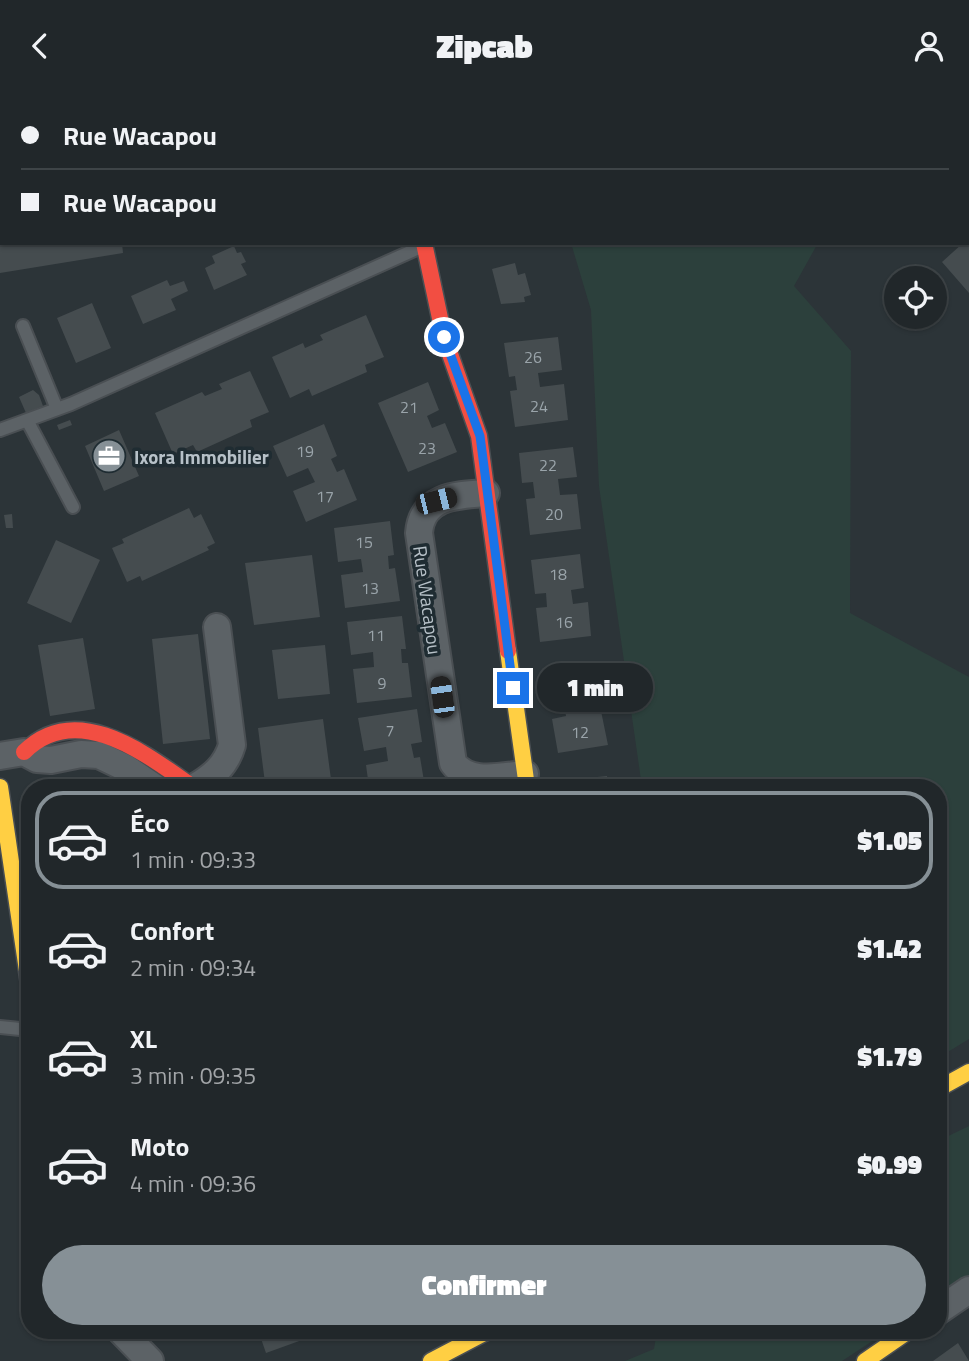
<!DOCTYPE html>
<html lang="fr">
<head>
<meta charset="utf-8">
<style>
  body { margin:0; font-family:"Titillium Web",sans-serif; background:#292f32; color:#f1f3f6; height:100vh; display:flex; flex-direction:column; font-size:26px; white-space:nowrap }
  * { box-sizing:border-box; margin:0 }
  p { font-size:23px; color:#a2a5a8 }
  .icon { flex:none; width:38px; height:38px; fill:none; stroke:currentColor; stroke-width:2; stroke-linecap:round; stroke-linejoin:round }
  .map { position:relative; flex:1; overflow:hidden }
  .sheet { position:absolute; left:21px; top:688px; width:926px; height:560px; display:flex; flex-direction:column; background:#21272a; border-radius:28px; box-shadow:0 2px 5px #0004,0 0 0 2px #3e4447 }
  .sheet>* { flex:none }
  .hud { position:absolute; left:0px; top:0px; width:970px; height:154px; box-shadow:0 2px 5px #0004,0 0 0 2px #3e4447; display:grid; align-content:center; height:154px; padding:0 21px; background:#21272a }
  .fabs { position:absolute; left:884px; top:175px; display:grid; gap:14px }
  .fabs a { display:grid; place-items:center; width:63px; height:63px; border-radius:50%; background:#21272a; box-shadow:0 2px 5px #0004,0 0 0 2px #3e4447; font-size:35px }
  .end { position:absolute; width:32px; height:32px; margin:-16px; border:9px solid #1a73e8; background:#fff; box-shadow:0 0 0 4px #fff }
  .from { border-radius:50% }
  .bubble { position:absolute; height:49px; border-radius:24px; background:#21272a; box-shadow:0 2px 5px #0004,0 0 0 2px #3e4447; font-size:23px; font-weight:800; line-height:49px; text-align:center }
  .car { position:absolute; width:21px; height:42px; margin:-21px -10px; border-radius:9px; box-shadow:0 0 5px 2px #0007; background:linear-gradient(#222 24%,#8ab4d8 0 40%,#222 0 76%,#8ab4d8 0 86%,#222 0) }
  .hud b { display:flex; align-items:center; gap:24px; height:66px; font-size:26px }
  .hud b+b { border-top:2px solid #3e4447 }
  .hud i { width:18px; height:18px; background:#f1f3f6 }
  ul { padding:12px 0 0; list-style:none }
  li { display:flex; align-items:center; gap:21px; height:98px; margin:0 14px 10px; padding:0 7px; border:4px solid transparent; border-radius:28px }
  li div { flex:1 }
  li b { display:block; font-size:26px }
  li em { font-style:normal; font-weight:800 }
  li.on { border-color:#869096 }
  li>.icon { width:63px; height:63px; stroke-width:1.5 }
  .action { display:flex; gap:14px; margin-top:auto; padding:14px 21px }
  .action a { flex:1; height:80px; border-radius:42px; background:#869096; color:#fff; font-size:28px; font-weight:800; line-height:80px; text-align:center }
  header { display:flex; justify-content:space-between; align-items:center; height:91px; padding:0 21px; background:#21272a; font-size:32px; font-weight:800 }
  .map>svg:first-child { display:block }
</style>
</head>
<body>
<header><svg class="icon" aria-label="back" viewBox="0 0 24 24"><path d="M15 5l-7 7 7 7"/></svg>Zipcab<svg class="icon" aria-label="person" viewBox="0 0 24 24"><circle cx="12" cy="8" r="4"/><path d="M4 21q1-7 8-7t8 7"/></svg></header>
<div class="map">
<svg width="969" height="1270" viewBox="0 0 969 1270">
  <rect width="100%" height="100%" fill="#2c3438"/>
  <path fill="#2c403c" d="M525,0H738L739,2H525Z
    M571,152H818L794,195L851,260L850,522L969,586V948L938,967V696H642L599,395L591,219Z
    M969,1035V1186L938,1206V1050Z
    M657,1239H889L842,1270H625L654,1258Z"/>
  <path fill="#454c4f" d="M0,152H122L123,162L0,182Z
    M963,152H969V202L942,171Z
    M234,155L237,162L241,161L246,171L241,173L247,184L214,199L205,177L215,172L212,165Z
    M515,172L518,184L525,182L531,204L524,206L525,211L501,213L492,178Z
    M167,189L170,195L184,190L188,200L171,208L176,219L143,233L131,205Z
    M92,212L111,257L76,272L57,227Z
    M366,224L384,266L365,274L367,281L312,305L309,298L290,307L272,266L303,252L305,257L323,249L320,244Z
    M558,246L562,279L538,282L540,296L564,293L568,329L515,336L510,300L517,299L515,285L509,286L504,252Z
    M250,280L269,321L250,329L252,336L197,361L193,354L173,363L155,322L202,301L205,305L222,298L219,293Z
    M428,291L439,319L427,325L432,337L445,332L457,361L408,381L378,312Z
    M33,299L39,304L43,315L26,322L19,306Z
    M70,329L72,334L59,339L57,334Z
    M324,333L337,365L331,368L337,381L344,378L357,409L306,431L293,400L315,391L308,377L287,386L273,355Z
    M119,339L139,385L104,400L85,355Z
    M573,356L577,386L558,388L560,404L577,403L581,438L530,444L526,408L535,407L533,391L522,392L519,362Z
    M189,417L194,427L201,423L215,452L207,456L209,459L142,490L140,485L127,491L112,457L124,452L122,448Z
    M12,423L13,437H6L4,424Z
    M390,430L394,464L388,465L389,478L395,477L400,510L345,517L341,484L363,481L361,468L338,471L334,437Z
    M56,449L100,469L71,532L27,512Z
    M580,463L584,497L571,499L573,513L588,511L591,545L540,551L536,517L547,516L546,502L535,503L531,469Z
    M312,464L320,526L254,534L245,472Z
    M402,525L406,558H401L402,572H408L412,606L357,612L353,578L374,576L373,561L351,564L347,531Z
    M198,543L210,648L163,653L152,548Z
    M83,547L95,618L50,625L38,554Z
    M325,554L330,603L278,608L272,559Z
    M603,573L609,607L585,611L587,623L601,620L608,654L558,662L552,628L566,625L564,614L551,616L545,582Z
    M417,618L422,651L411,653L414,667L420,666L425,696H369L366,674L388,670L386,656L364,660L358,627Z
    M323,628L332,696H279L278,691L265,692L258,637Z
    M607,685L608,696H559L558,690Z
    M115,690L116,696H84V695Z
    M258,1239H311L313,1245L266,1262Z
    M958,1252L969,1270H933Z"/>
  <g fill="none" stroke-linecap="round" stroke-linejoin="round">
    <defs>
      <path id="lane" d="M141,0V2
        M23,235L57,318
        M27,329L73,416
        M0,339L71,313L421,156
        M0,936L30,939"/>
      <path id="street" d="M388,0L389,2
        M486,402C456,404 422,405 419,442L453,672C469,694 501,685 525,683
        M0,665L24,661L37,668L51,669L81,663L99,664L126,677L154,696
        M195,696C212,686 226,675 232,654L217,536
        M938,1220L969,1199
        M120,1239L150,1270"/>
      <path id="slow" d="M508,560L527,696
        M0,696L30,900
        M938,998L969,981
        M431,1270L490,1239
        M865,1270L910,1239"/>
      <path id="jam" d="M424,152L444,246L479,345L508,560
        M24,661C77,608 147,664 193,696"/>
    </defs>
    <use href="#lane" stroke="#4a4f53" stroke-width="16"/>
    <use href="#street" stroke="#4a4f53" stroke-width="30"/>
    <use href="#slow" stroke="#4a4f53" stroke-width="19"/>
    <use href="#jam" stroke="#4a4f53" stroke-width="19"/>
    <use href="#lane" stroke="#5c6266" stroke-width="12"/>
    <use href="#street" stroke="#5c6266" stroke-width="26"/>
    <use href="#slow" stroke="#ffcf43" stroke-width="16"/>
    <use href="#jam" stroke="#f24e42" stroke-width="16"/>
  </g>
  <g fill="none" stroke-linecap="round" stroke-linejoin="round">
    <path stroke="#1a73e8" stroke-width="9" d="M444,246L480,345L513,597"/>
  </g>
  <defs>
    <symbol id="office-disc" viewBox="-11 -11 22 22"><circle r="9.5" fill="#869096" stroke="#1f2c32"/><path d="M-6-3h4V-5.5h4V-3h4V5H-6ZM-1-4.5V-3h2v-1.5ZM-6 0V1H6V0Z" fill="#fff"/></symbol>
  </defs>
  <g fill-rule="evenodd">
    <use href="#office-disc" x="90" y="346" width="38" height="38"/>
  </g>
  <g text-anchor="middle" dominant-baseline="central" stroke-width="7" stroke-linejoin="round" paint-order="stroke">
    <g font-size="16" fill="#9aa4aa">
      <text x="533" y="266">26</text>
      <text x="539" y="315">24</text>
      <text x="409" y="316">21</text>
      <text x="427" y="357">23</text>
      <text x="305" y="360">19</text>
      <text x="548" y="374">22</text>
      <text x="325" y="405">17</text>
      <text x="554" y="423">20</text>
      <text x="364" y="451">15</text>
      <text x="558" y="483">18</text>
      <text x="370" y="497">13</text>
      <text x="564" y="531">16</text>
      <text x="376" y="544">11</text>
      <text x="382" y="592">9</text>
      <text x="390" y="639">7</text>
      <text x="580" y="641">12</text>
    </g>
    <g font-size="19" font-weight="bold" fill="#b7c1c8" stroke="#1f2c32" text-anchor="start">
      <text x="134" y="365">Ixora Immobilier</text>
    </g>
    <g font-size="19" fill="#b7c1c8" stroke="#1f2c32">
      <text transform="translate(428 509) rotate(82)">Rue Wacapou</text>
    </g>
  </g>
</svg>
<div class="fabs">
<a><svg class="icon" aria-label="locate" viewBox="0 0 24 24"><circle cx="12" cy="12" r="6"/><path d="M12 2v4M12 18v4M2 12h4M18 12h4"/></svg></a>
</div>
<i class="end from" style="left:444px;top:246px"></i>
<i class="end" style="left:513px;top:597px"></i>
<div class="bubble" style="left:537px;top:572px;width:116px">1 min</div>
<i class="car" style="left:436px;top:410px;rotate:76deg"></i>
<i class="car" style="left:442px;top:606px;rotate:352deg"></i>
<div class="hud">
<b><i class="from"></i>Rue Wacapou</b>
<b><i></i>Rue Wacapou</b>
</div>
<section class="sheet">
<ul>
<li class="on"><svg class="icon" aria-label="car" viewBox="0 0 24 24"><path d="M5 17H2v-5l4-1 3-4h7l3 4 3 1v5h-3M9 17h6M6 11h13"/><circle cx="7" cy="17" r="2"/><circle cx="17" cy="17" r="2"/></svg><div><b>Éco</b><p>1 min · 09:33</p></div><em>$1.05</em></li>
<li><svg class="icon" aria-label="car" viewBox="0 0 24 24"><path d="M5 17H2v-5l4-1 3-4h7l3 4 3 1v5h-3M9 17h6M6 11h13"/><circle cx="7" cy="17" r="2"/><circle cx="17" cy="17" r="2"/></svg><div><b>Confort</b><p>2 min · 09:34</p></div><em>$1.42</em></li>
<li><svg class="icon" aria-label="car" viewBox="0 0 24 24"><path d="M5 17H2v-5l4-1 3-4h7l3 4 3 1v5h-3M9 17h6M6 11h13"/><circle cx="7" cy="17" r="2"/><circle cx="17" cy="17" r="2"/></svg><div><b>XL</b><p>3 min · 09:35</p></div><em>$1.79</em></li>
<li><svg class="icon" aria-label="car" viewBox="0 0 24 24"><path d="M5 17H2v-5l4-1 3-4h7l3 4 3 1v5h-3M9 17h6M6 11h13"/><circle cx="7" cy="17" r="2"/><circle cx="17" cy="17" r="2"/></svg><div><b>Moto</b><p>4 min · 09:36</p></div><em>$0.99</em></li>
</ul>
<div class="action"><a>Confirmer</a></div>
</section>
</div>
</body>
</html>
